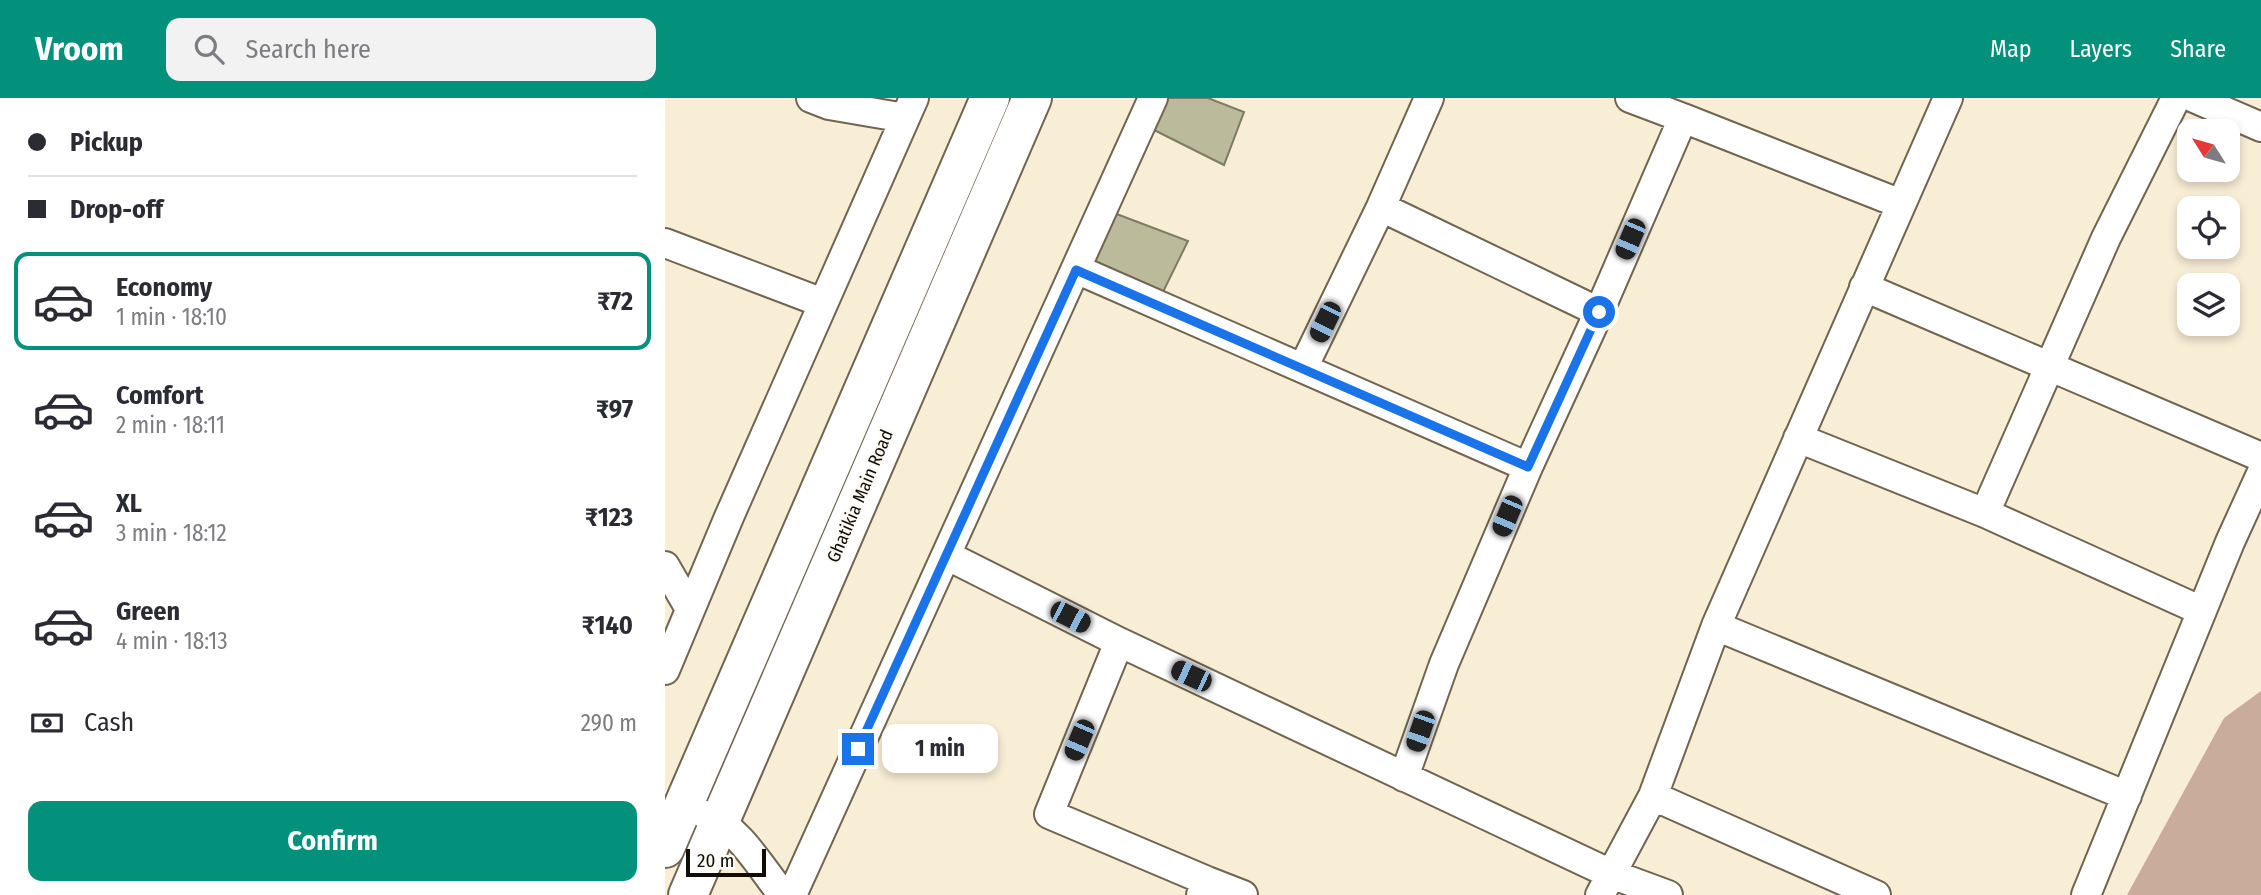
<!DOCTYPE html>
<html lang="en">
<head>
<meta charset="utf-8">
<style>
  body { margin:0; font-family:"Fira Sans Condensed",sans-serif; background:#f2f2f3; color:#2b2b33; height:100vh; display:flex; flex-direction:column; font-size:26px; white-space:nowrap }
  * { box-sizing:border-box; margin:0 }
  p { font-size:23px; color:#7c7c81 }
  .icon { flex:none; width:38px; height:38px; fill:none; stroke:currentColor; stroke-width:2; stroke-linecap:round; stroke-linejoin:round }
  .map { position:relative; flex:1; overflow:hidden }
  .side { display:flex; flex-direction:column; background:#fff; width:665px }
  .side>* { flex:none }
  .guide { display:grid; align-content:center; height:154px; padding:0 28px; background:#fff }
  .needle { width:46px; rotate:307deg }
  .fabs { position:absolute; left:1512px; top:21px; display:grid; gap:14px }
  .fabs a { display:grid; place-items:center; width:63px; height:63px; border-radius:14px; background:#fff; box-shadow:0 4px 10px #0003; font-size:35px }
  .scale { position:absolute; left:21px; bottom:18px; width:80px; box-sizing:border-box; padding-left:7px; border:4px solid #110d06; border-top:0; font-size:19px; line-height:24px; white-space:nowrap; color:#110d06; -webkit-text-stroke:5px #fdfbf6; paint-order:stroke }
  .end { position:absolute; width:32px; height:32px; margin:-16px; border:9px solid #1a73e8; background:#fff; box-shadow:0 0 0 4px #fff }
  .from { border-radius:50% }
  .bubble { position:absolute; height:49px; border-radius:14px; background:#fff; box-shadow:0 4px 10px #0003; font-size:23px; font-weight:700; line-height:49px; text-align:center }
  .car { position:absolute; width:21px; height:42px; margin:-21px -10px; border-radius:9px; box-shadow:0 0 5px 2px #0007; background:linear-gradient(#222 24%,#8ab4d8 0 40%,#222 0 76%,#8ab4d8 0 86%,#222 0) }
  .guide b { display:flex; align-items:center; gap:24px; height:66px; font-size:26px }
  .guide b+b { border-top:2px solid #e1e1e2 }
  .guide i { width:18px; height:18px; background:#2b2b33 }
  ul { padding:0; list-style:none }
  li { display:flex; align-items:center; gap:21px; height:98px; margin:0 14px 10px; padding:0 14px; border:4px solid transparent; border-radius:14px }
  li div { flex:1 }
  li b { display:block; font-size:26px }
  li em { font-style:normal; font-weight:700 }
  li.on { border-color:#03917c }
  li>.icon { width:63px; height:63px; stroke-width:1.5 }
  .pay { display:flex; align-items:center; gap:18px; height:77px; padding:0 28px; font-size:26px }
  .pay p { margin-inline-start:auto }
  .primary-button { display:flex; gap:14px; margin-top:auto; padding:14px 28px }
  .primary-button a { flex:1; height:80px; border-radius:14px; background:#03917c; color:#fff; font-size:28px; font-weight:700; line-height:80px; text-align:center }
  header { display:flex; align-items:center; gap:42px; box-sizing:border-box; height:98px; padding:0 35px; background:#03917c; color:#fff }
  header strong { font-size:33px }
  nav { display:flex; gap:38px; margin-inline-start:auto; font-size:24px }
  .search { width:490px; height:63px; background:#f2f2f3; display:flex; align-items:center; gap:18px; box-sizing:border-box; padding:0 24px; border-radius:14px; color:#7c7c81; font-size:26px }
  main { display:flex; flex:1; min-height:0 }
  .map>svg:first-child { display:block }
</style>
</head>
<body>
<header>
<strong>Vroom</strong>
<div class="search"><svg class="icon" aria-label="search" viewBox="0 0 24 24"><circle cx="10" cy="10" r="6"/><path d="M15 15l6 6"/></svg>Search here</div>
<nav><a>Map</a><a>Layers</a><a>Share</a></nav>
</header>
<main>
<section class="side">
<div class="guide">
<b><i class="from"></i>Pickup</b>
<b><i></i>Drop-off</b>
</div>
<ul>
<li class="on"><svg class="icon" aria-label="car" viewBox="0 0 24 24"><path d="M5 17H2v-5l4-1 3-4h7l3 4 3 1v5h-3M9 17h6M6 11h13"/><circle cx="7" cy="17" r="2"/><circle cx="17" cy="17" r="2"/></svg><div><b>Economy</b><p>1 min · 18:10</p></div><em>₹72</em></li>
<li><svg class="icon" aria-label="car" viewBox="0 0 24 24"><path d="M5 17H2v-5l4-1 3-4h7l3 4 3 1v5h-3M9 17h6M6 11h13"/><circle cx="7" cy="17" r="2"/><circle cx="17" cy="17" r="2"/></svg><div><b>Comfort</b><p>2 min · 18:11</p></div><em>₹97</em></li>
<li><svg class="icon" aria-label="car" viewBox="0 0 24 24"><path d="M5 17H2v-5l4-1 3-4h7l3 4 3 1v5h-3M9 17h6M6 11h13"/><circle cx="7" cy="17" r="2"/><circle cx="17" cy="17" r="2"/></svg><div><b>XL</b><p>3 min · 18:12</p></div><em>₹123</em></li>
<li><svg class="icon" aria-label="car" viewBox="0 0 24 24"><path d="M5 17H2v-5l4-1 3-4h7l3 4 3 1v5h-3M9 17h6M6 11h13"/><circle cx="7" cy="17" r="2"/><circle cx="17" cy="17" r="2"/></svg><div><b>Green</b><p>4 min · 18:13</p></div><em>₹140</em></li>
</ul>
<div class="pay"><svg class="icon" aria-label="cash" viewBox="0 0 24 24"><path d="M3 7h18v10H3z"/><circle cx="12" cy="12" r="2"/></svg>Cash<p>290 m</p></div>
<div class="primary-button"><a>Confirm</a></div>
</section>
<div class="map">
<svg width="1596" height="797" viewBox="0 0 1596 797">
  <rect width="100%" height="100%" fill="#f8edd5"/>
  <path fill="#caac9b" d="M1596,593V797H1462L1559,620Z"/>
  <path fill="#bbba9b" stroke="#7c7b64" stroke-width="2" d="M500,0H543L579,14L559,67L485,30Z
    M449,115L523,143L496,198L424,168Z"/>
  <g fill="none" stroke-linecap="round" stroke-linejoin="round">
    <defs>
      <path id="street" d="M146,0L164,7L240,20
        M1529,0L1596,29
        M1018,20L1236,106
        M716,109L934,214
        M0,145L158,205
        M411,171L863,369
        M1199,189L1596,359
        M638,270L716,109L764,0
        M1133,340L1320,415L1537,513
        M1320,415L1441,140L1511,0
        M281,457L454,544L946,776L1003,797
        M0,468L25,511
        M1051,528L1462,698
        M454,544L384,716L542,783L536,797
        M0,572L64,419L249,0
        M739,679L779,566L863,369L934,214L1018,20L965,0
        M988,698L1211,797
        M41,717C74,730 96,770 118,797
        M542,783L578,797
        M127,797L488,0
        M935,797L988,698L1051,528L1283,0
        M1421,797L1565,444L1596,376"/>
      <path id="secondary" d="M0,750L325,0
        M23,797L367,0"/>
    </defs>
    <use href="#street" stroke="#6f6550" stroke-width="32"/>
    <use href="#secondary" stroke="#6f6550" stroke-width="42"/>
    <use href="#street" stroke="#fff" stroke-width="28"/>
    <use href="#secondary" stroke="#fff" stroke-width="38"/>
  </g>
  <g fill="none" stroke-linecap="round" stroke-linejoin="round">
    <path stroke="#1a73e8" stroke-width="9" d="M193,651L411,172L863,369L934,214"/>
  </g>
  <g text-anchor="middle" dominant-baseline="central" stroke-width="5" stroke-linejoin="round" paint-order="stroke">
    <g font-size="18" fill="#110d06" stroke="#fdfbf6">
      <text transform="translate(195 398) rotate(-67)">Ghatikia Main Road</text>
    </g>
  </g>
</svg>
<div class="fabs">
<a><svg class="needle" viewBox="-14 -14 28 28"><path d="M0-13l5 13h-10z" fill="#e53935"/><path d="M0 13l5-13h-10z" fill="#7c7c81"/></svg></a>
<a><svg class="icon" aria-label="locate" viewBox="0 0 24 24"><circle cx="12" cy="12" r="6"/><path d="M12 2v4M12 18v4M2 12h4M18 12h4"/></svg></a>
<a><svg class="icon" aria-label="layers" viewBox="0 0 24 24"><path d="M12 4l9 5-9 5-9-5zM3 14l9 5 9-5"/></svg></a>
</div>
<div class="scale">20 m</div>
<i class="end from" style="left:934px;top:214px"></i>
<i class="end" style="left:193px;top:651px"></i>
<div class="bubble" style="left:217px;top:626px;width:116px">1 min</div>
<i class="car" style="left:965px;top:141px;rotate:203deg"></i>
<i class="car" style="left:660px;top:224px;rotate:206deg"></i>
<i class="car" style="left:842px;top:418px;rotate:203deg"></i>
<i class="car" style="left:405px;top:519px;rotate:117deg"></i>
<i class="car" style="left:526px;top:578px;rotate:295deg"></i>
<i class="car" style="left:755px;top:633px;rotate:199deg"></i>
<i class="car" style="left:414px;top:642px;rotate:203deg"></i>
</div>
</main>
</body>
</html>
